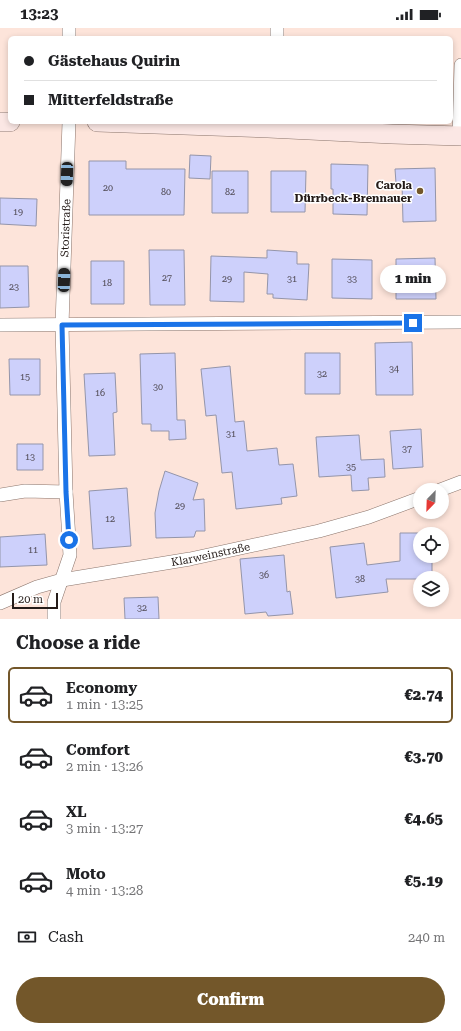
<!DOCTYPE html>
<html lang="en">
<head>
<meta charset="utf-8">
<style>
  body { margin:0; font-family:"Roboto Serif",serif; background:#f2f2f2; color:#202124; height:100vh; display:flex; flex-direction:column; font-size:15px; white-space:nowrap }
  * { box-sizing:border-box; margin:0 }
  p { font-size:13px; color:#757577 }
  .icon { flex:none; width:22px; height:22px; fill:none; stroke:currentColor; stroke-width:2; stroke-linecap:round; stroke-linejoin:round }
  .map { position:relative; height:591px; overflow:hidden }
  .side { display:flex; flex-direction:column; background:#fff; flex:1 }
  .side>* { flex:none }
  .hud { position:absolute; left:8px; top:8px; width:445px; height:88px; border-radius:6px; box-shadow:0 2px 6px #0003; display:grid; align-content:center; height:88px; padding:0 16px; background:#fff }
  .needle { width:26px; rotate:203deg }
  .controls { position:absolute; left:413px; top:455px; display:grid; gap:8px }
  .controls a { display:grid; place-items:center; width:36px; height:36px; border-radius:50%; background:#fff; box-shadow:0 2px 6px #0003; font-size:20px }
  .scale { position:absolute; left:12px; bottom:10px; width:46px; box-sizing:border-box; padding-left:4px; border:2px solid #241b18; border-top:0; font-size:11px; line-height:14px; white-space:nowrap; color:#241b18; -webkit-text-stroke:3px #fff; paint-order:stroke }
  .end { position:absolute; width:18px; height:18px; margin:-9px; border:5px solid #1a73e8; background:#fff; box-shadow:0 0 0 2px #fff }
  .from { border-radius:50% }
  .bubble { position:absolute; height:28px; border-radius:14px; background:#fff; box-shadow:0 2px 6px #0003; font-size:13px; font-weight:800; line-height:28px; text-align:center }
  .car { position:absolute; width:12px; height:24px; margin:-12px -6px; border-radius:5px; box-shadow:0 0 3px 1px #0007; background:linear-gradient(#222 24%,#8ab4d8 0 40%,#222 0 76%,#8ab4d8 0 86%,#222 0) }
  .hud b { display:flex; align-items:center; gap:14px; height:38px; font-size:15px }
  .hud b+b { border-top:1px solid #e0e0e0 }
  .hud i { width:10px; height:10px; background:#202124 }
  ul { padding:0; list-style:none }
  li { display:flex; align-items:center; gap:12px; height:56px; margin:0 8px 6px; padding:0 8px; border:2px solid transparent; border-radius:6px }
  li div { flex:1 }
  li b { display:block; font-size:15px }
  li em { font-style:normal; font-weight:800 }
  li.selected { border-color:#73572a }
  li>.icon { width:36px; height:36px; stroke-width:1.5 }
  h2 { padding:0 16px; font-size:18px; line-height:48px }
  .pay { display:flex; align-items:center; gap:10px; height:44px; padding:0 16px; font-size:15px }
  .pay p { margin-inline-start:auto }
  .cta { display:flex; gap:8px; margin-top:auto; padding:8px 16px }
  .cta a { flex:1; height:46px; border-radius:24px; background:#73572a; color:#fff; font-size:16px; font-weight:800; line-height:46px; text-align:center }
  .status { display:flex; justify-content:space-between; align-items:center; height:28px; padding:0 20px; background:#fff; direction:ltr }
  .status svg { height:11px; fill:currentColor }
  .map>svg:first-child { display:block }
</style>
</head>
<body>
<div class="status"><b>13:23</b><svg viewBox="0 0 49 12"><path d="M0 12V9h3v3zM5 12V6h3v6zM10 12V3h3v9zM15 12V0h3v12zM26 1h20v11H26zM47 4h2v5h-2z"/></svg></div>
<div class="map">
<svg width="461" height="591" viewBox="0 0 461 591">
  <rect width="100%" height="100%" fill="#fde4da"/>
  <path fill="#cdd0fb" stroke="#9495aa" d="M190,127L211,128L210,151L189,150Z
    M89,133H126V141H185L184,187H89Z
    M331,136L368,137L367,187L333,186V161H331Z
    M435,140L436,193L403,194L402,155H396L395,141Z
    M212,143H248V185H212Z
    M271,143H306L305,184H271Z
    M0,170L37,171L36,198L0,196Z
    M149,222H184L185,277H150Z
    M267,222L297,224V236H309L307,272L273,270V266H267L268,246L244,244V274L210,273L211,228L267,230Z
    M435,230L436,271H396V231Z
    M332,231L372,232V271L332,270Z
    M91,233H124V276H91Z
    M0,238H28L29,279L0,280Z
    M412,314L413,367H376L375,315Z
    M175,325L177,392H185L186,411L169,412V403H151V396H142L140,326Z
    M305,325H340V366H305Z
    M9,331H40V367H10Z
    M230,338L235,394L244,393L247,423L277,420L279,437L293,436L297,468L281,470L282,476L236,481L232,444L222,445L216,387L206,388L201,341Z
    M115,345L117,384L113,385L115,427L89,428L84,346Z
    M421,401L423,439L393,441L390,403Z
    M359,407L361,432L384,431L385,449L368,450L369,462L352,463L351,447L319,449L316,409Z
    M17,416H43V442H17Z
    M165,443L198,455L193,472L204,471L205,503H196L194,509L156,510L155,485L159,463Z
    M127,460L131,518L93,521L89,463Z
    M400,505H432V506H420V528H432V550H420V551H386L388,564L336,570L330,519L364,515L367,537L400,533Z
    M45,506L47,537L0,539V509Z
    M284,527L287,564L290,563L293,586L268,588L266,584L245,586L240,531Z
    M158,569L159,591H125L124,570Z"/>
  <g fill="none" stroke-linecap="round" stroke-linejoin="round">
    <defs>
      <g id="street">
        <path d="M69,0V10"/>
        <path d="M277,10V0"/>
        <path d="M459,108L461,37"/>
        <path d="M0,297L461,294"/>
        <path d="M440,462L461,454"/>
        <path d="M0,467L25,463L66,464"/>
        <path id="s1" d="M0,575L37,559L62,552L190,531L319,503L369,489L420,470"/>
        <path id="s2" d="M54,591V574L70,527L66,464L62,297L69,94"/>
      </g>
      <path id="secondary" d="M0,94H10
        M97,94L268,100L392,106L461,108"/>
    </defs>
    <use href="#street" stroke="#8b756c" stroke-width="14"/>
    <use href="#secondary" stroke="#8b756c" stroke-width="20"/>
    <use href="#street" stroke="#fff" stroke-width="13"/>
    <use href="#secondary" stroke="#fbe7e4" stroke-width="19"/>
  </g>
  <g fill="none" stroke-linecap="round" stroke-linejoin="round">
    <path stroke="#1a73e8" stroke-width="5" d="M69,512L66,464L62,297L413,295"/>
  </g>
  <circle fill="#73572a" stroke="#fff" stroke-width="1.5" cx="420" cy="163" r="4"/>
  <g text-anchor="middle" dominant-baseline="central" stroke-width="3" stroke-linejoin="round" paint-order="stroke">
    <g font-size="9" fill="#4e4851">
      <text x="108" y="160">20</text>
      <text x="166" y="164">80</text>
      <text x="230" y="164">82</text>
      <text x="18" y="184">19</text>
      <text x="167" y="250">27</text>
      <text x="227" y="251">29</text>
      <text x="292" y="251">31</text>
      <text x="352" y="251">33</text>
      <text x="107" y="255">18</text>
      <text x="14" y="259">23</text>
      <text x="394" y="341">34</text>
      <text x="322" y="346">32</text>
      <text x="25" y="349">15</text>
      <text x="158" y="359">30</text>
      <text x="100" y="365">16</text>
      <text x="231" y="406">31</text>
      <text x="407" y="421">37</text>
      <text x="30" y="429">13</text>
      <text x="351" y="439">35</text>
      <text x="180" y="478">29</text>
      <text x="110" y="491">12</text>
      <text x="33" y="522">11</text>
      <text x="264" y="547">36</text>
      <text x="360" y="551">38</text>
      <text x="142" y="580">32</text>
    </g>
    <g font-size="11" font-weight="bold" fill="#241b18" stroke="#fff" text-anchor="end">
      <text x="412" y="157">Carola<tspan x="412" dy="13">Dürrbeck-Brennauer</tspan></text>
    </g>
    <g font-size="11" fill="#241b18" stroke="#fff">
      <text stroke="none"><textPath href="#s2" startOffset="394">Storistraße</textPath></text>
      <text stroke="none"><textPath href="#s1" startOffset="217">Klarweinstraße</textPath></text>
    </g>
  </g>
</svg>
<div class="controls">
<a><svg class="needle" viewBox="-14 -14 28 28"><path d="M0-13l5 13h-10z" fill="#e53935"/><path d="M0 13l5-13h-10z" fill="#757577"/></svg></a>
<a><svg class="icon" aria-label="locate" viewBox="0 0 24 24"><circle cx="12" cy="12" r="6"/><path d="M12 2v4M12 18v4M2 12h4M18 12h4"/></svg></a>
<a><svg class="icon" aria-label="layers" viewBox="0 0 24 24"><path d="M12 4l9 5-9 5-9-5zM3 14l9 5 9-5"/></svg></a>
</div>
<div class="scale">20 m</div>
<i class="end from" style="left:69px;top:512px"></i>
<i class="end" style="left:413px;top:295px"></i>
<div class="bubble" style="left:380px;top:237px;width:66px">1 min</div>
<i class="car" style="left:67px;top:146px;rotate:182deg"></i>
<i class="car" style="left:64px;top:252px;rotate:2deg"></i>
<div class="hud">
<b><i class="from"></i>Gästehaus Quirin</b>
<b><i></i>Mitterfeldstraße</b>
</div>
</div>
<section class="side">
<h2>Choose a ride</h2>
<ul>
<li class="selected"><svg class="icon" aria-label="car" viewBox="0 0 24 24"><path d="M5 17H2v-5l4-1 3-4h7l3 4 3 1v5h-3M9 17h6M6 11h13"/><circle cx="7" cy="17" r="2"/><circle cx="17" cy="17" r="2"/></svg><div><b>Economy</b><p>1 min · 13:25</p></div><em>€2.74</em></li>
<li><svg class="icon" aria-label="car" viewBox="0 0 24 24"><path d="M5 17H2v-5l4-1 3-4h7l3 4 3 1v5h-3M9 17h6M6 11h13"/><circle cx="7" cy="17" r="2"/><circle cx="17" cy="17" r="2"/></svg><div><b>Comfort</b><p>2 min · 13:26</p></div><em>€3.70</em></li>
<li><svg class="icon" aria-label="car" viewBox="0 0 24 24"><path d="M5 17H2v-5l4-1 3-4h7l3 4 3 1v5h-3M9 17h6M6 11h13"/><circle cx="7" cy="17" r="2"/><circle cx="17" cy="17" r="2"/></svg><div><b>XL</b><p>3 min · 13:27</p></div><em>€4.65</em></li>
<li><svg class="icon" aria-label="car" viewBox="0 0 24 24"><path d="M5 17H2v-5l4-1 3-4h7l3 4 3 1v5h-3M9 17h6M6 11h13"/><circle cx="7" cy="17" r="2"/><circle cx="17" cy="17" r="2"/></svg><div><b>Moto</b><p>4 min · 13:28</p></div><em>€5.19</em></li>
</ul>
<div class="pay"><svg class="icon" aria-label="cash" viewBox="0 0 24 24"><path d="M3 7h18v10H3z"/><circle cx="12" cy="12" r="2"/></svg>Cash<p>240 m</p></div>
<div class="cta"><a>Confirm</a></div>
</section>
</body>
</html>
